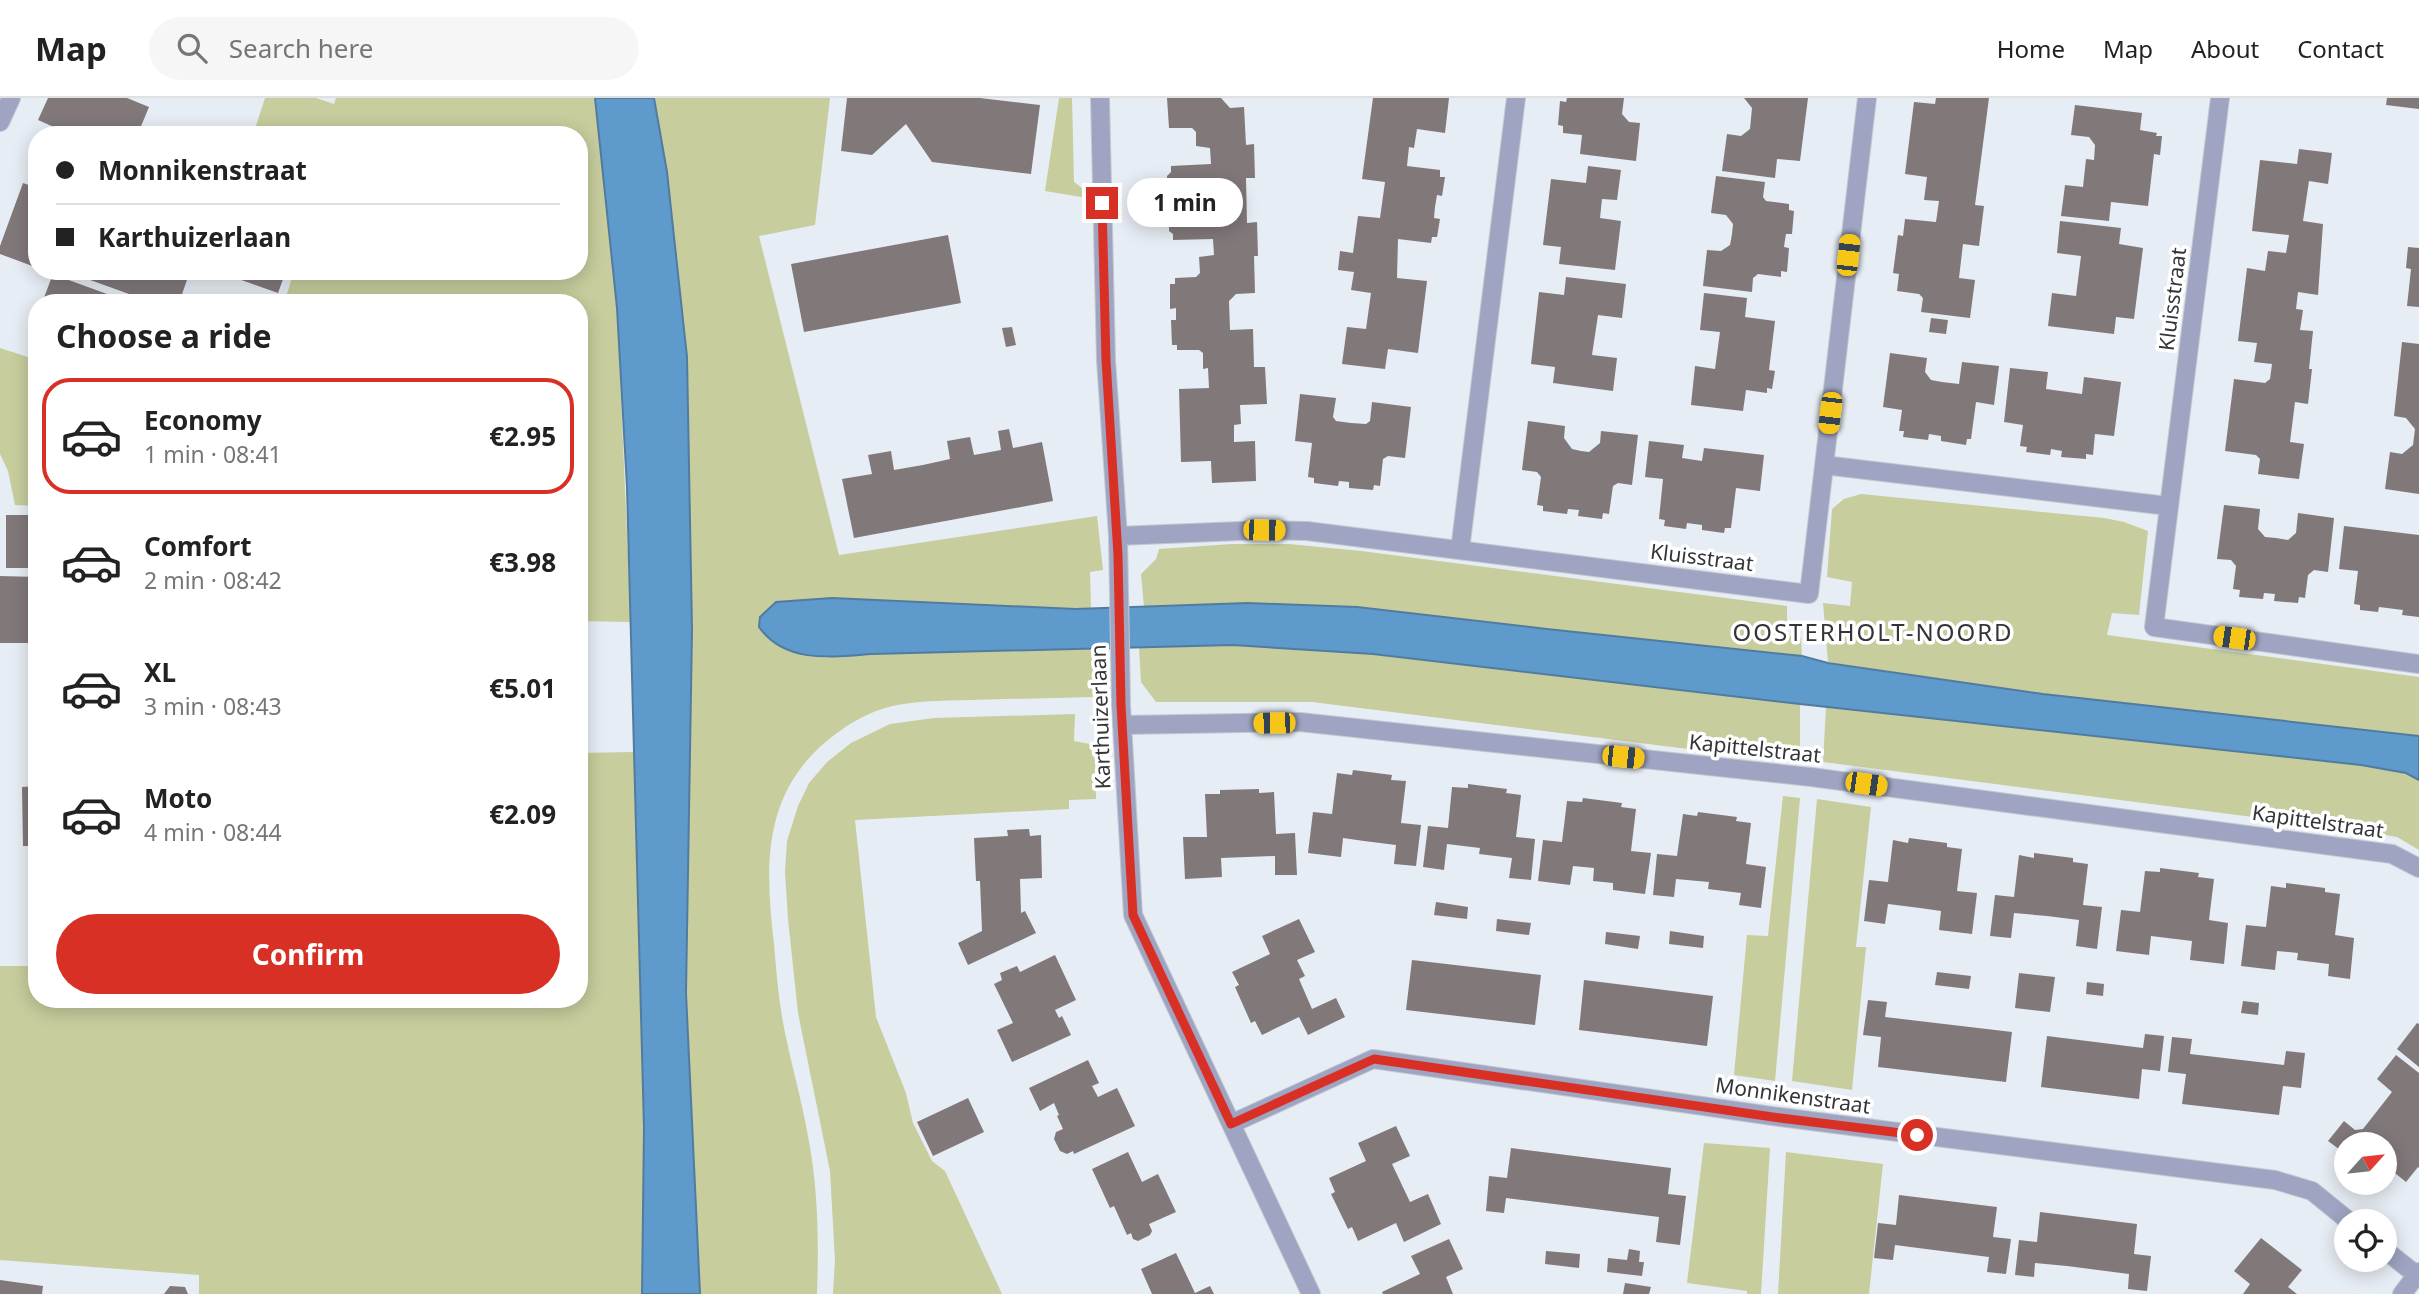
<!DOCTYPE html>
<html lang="en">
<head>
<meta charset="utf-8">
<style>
  body { margin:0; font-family:"Noto Sans",sans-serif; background:#f6f6f6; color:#222; height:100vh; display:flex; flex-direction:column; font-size:26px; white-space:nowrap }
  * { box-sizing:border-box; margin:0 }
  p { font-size:23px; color:#767676 }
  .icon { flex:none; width:38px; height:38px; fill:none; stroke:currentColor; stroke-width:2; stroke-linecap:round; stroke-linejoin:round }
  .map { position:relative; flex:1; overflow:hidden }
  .side { position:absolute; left:28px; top:196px; width:560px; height:714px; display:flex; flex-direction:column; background:#fff; border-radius:28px; box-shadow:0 4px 18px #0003 }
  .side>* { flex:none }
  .banner { position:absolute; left:28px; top:28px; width:560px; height:154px; border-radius:28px; box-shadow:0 4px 18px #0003; display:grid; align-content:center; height:154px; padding:0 28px; background:#fff }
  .needle { width:46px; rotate:63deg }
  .tools { position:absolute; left:2334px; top:1034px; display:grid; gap:14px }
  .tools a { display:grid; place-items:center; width:63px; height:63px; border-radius:50%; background:#fff; box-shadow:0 4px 18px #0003; font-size:35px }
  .end { position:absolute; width:32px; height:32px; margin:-16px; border:9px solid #d93025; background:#fff; box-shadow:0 0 0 4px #fff }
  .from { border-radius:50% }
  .bubble { position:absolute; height:49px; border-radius:24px; background:#fff; box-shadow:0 4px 18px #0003; font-size:23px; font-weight:700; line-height:49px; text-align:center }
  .car { position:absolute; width:21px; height:42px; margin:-21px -10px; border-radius:9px; box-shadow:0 0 5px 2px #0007; background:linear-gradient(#f5c518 24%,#345 0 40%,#f5c518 0 76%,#345 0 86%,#f5c518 0) }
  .banner b { display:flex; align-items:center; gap:24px; height:66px; font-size:26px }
  .banner b+b { border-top:2px solid #e0e0e0 }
  .banner i { width:18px; height:18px; background:#222 }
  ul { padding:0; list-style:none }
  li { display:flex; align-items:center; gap:21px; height:116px; margin:0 14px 10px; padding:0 14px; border:4px solid transparent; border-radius:28px }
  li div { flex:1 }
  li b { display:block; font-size:26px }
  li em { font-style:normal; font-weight:700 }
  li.selected { border-color:#d93025 }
  li>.icon { width:63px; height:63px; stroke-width:1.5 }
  h2 { padding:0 28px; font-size:32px; line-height:84px }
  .primary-button { display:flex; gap:14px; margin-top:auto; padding:14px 28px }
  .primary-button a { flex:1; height:80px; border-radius:42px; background:#d93025; color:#fff; font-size:28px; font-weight:700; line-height:80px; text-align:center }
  header { display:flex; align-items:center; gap:42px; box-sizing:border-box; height:98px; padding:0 35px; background:#fff; border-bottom:2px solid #e0e0e0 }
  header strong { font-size:33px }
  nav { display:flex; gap:38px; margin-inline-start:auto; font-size:24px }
  .search { width:490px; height:63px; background:#f6f6f6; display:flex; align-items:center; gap:18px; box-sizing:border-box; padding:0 24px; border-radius:38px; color:#767676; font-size:26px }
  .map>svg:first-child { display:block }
</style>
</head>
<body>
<header>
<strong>Map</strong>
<div class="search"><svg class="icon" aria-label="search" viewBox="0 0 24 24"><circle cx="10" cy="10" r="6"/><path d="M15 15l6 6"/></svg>Search here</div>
<nav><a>Home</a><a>Map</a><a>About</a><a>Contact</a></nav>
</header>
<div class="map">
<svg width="2419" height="1196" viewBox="0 0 2419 1196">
  <rect width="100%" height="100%" fill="#e7edf4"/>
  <path fill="#c7cd9d" d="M265,0H316L334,6L336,0H595L617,210L631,524L579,523V205H289L286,199L294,173H579V37H253Z
    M654,0H830L815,127L759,138L839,457L1097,418L1103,472L1090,474L1091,511H1075L820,560L871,556L1095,550L1093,599C1052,600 1012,601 971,602C942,603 909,602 882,611C861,618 844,629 828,642C762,696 765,769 774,846C776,870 778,895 782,919C789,959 801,998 808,1038C818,1089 819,1144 817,1196H700L686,895L692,532L687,259L667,74Z
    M1059,0H1072L1074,84L1086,93L1087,100L1045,93Z
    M0,250L37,262V408L15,407L8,373L0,356Z
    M1861,396L2104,420L2124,424L2148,433L2139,517L2112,515L2107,537L2419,579V638L2043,596L1828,564L1823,505L1850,508L1852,484L1827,479L1832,411L1844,401Z
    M1232,446H1289L1361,453L1787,508V537L1801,540L1802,558L1547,531L1357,509L1248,505L1144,509L1141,476L1156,461L1159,451Z
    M1233,547L1373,556L1800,606V665L1312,604H1156L1141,584L1139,549Z
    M1826,609L2361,667L2406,675L2419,682V752L2397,739L2363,733L1823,664Z
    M1075,616L1074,643L1095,647L1096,701L1069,702V711L855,722L876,919L906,995L913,1025L932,1063L945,1073L1002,1196H833L835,1162L830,1073L798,915L788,821L785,774L787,743L798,708L809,685L827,664L851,645L890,626L934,620Z
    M634,654L644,1030L642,1196H199V1177L0,1162V868H37V901H579V655Z
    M1783,698L1800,700L1775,983L1734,977L1747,837L1768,838Z
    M1817,701L1871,709L1856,849H1866L1852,992L1792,983Z
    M1704,1045L1770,1050L1761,1196H1747V1193L1687,1185Z
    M1786,1054L1883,1066L1869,1196H1778Z"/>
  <path fill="#5e9acb" stroke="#517c9f" stroke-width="2" d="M595,0H654L667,74L687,259L692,532L686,895L700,1196H642L644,1030L627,389L617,210Z
    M832,500L1075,511L1248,505L1357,509L1547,531L1802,558L1828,565L2043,596L2419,638V682L2406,675L2361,667L1800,606L1373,556L1233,547L871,556C832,559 785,566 759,529L760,519L776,504Z"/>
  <path fill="#81787a" d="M48,0H127L149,9L139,33L132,30L130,37H72L38,22Z
    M847,0H980L1040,7L1031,76L932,64L906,26L872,57L841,53Z
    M1167,0H1221L1230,10L1244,9L1246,47L1254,46L1255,80H1246L1247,125L1257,124L1258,158H1254L1255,195L1236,196L1229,203L1230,232L1253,231L1254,269H1265L1267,306L1240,307L1241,326L1234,327V344L1255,343L1256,383L1212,385L1211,363L1181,364L1179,291L1209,290L1208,270L1203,271V255L1199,252H1177V247H1172L1171,222H1176V210L1170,211V186H1175V180L1196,179L1200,175L1199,159L1214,157L1213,141L1173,142V136L1169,133V115L1172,112V99L1167,95V78L1171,74V68L1211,66L1210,50L1196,48V34L1192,30H1169Z
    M1373,0H1449L1445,35L1417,31L1414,50L1409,49L1407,68L1440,72V79H1445L1442,98L1437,97L1435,109L1434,120L1440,121L1437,139H1432L1431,145L1398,141L1397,180L1427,183L1418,255L1388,251L1385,271L1342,266L1347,229L1366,231L1371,195L1351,192L1354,174L1338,172L1340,153L1353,155L1358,118L1380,120L1385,84L1362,81Z
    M1567,0H1624L1622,16L1629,24L1640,25L1636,63L1580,56L1582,37L1563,35V28L1558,27L1560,3L1566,4Z
    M1744,0H1808L1800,63L1777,61L1775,80L1722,73L1727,36L1741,38L1750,31L1752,10Z
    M1936,0H1989L1975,107L1984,108L1979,148L1963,146L1959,180L1975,182L1970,220L1921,214L1923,200L1919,196L1897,193L1899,176L1893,175L1898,137L1903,138L1905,121L1936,124L1939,103L1924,102L1927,79L1905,76L1914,4L1935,6Z
    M2387,0H2419V11L2386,7Z
    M2075,7L2142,15L2140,32L2157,35L2156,38H2162L2160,57L2154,56L2148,108L2111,104L2109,123L2061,118L2065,87L2083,89L2086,61L2094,62L2095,47L2089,39L2071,37Z
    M2299,51L2332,55L2328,86L2309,83L2303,123L2323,126L2318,197L2298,194L2296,211L2303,212L2300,232L2313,233L2309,271H2312L2308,306L2295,304L2290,344L2304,346L2299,381L2258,376L2260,361L2256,357L2225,353L2234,281L2265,285L2270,281L2272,266L2254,264L2257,245L2238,243L2247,170L2265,173L2268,153L2286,155L2289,137L2252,133L2260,62L2297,66Z
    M1588,68L1621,72L1617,102L1602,101L1600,120L1621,123L1615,172L1559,166L1561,149L1543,147L1551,81L1586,85Z
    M1716,78L1765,84L1763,99L1766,103L1789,106V112L1794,113L1792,136H1786L1785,142L1784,149L1789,150L1787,174L1781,173V179L1758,176L1753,180L1752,194L1703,188L1707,152L1721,153L1730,147L1732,136L1733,126L1726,117L1711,115Z
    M23,85L37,90L35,169L0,156V148Z
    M2060,123L2121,130L2119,146L2143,150L2134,221L2116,219L2114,236L2048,228L2052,195L2076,198L2081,158L2057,155Z
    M948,137L961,205L804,234L791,166Z
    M2408,149L2419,150V209L2407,208L2411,171L2406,170Z
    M54,173H190L179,205H154L68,174L66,181L118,200L116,205H42Z
    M216,173H286L278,195Z
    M1566,179L1626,186L1622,220L1598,217L1592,257L1617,260L1613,293L1553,285L1555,269L1531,266L1539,194L1564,197Z
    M1704,195L1747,200L1745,219L1775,223L1769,272L1775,273L1772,291L1767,290V295L1746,292L1743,313L1691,307L1695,268L1715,271L1720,234L1700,232Z
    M1931,220L1948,222L1946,236L1929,234Z
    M1012,229L1016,247L1006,249L1002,230Z
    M2402,244L2419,246V396L2385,391L2390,354L2402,356L2413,347L2415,331L2406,320L2394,318Z
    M1890,255L1927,260L1925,274L1931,282L1942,284L1959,286L1962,264L1999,268L1994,307L1976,304L1971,341H1967L1966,347L1941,343V338L1929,336L1928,342L1903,339L1904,333H1899L1902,312L1883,309Z
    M2010,270L2048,274L2046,291L2082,296L2084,279L2121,284L2114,338L2095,336L2093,357L2086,356V361L2061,359L2062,353L2051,351L2050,357L2026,354L2027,349L2020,348L2023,327L2004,324Z
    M1300,296L1336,300L1333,319L1336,323L1351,325L1366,326L1370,323L1372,304L1411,309L1405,360L1388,358L1383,361L1380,388L1374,387L1373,392L1349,390V384L1339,383L1338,388L1314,385V380L1308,379L1312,345L1295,343Z
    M1528,323L1565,328L1564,340L1572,351L1581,353L1589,354L1600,345L1601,333L1638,337L1632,387L1618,385L1613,388L1609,416L1603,415L1602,421L1578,418L1579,412L1568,411L1567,416L1543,413V408L1537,407L1541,379L1537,374L1522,372Z
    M1009,331L1013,350L1042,344L1053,403L854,440L842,381L872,376L868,357L891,353L894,372L923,367L950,361L947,343L970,339L974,357L1001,352L998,333Z
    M1649,343L1684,347L1682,360L1702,363L1704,350L1764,357L1760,393L1736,390L1731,430H1725L1724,435L1702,432V427L1687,425L1686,431L1664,428L1665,422L1659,421L1663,381L1645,379Z
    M2224,407L2260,411L2258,431L2265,439L2276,440L2288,442L2296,435L2298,415L2334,420L2328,474L2314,472L2308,477L2305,500L2299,499L2298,505L2274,503L2275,496L2264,495L2263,501L2239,499L2240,492L2233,491L2236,468L2231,462L2217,461Z
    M6,417H37V470H6Z
    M2344,428L2419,437V519L2402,517L2403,512L2379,509L2378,514L2360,512V507L2354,506L2358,473L2339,471Z
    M0,478L37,479V545H0Z
    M1353,672L1392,677L1391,682L1406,683L1401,725L1421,727L1416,768L1394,766L1396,747L1364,743L1343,740L1341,759L1308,755L1313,714L1332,716L1337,675L1352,677Z
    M1468,686L1507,691L1506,695L1521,697L1516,739L1535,741L1531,782L1509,780L1512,760L1479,756L1480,750L1447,746L1444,772L1423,769L1428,728L1448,730L1452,689L1468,690Z
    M37,688V748H23L22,689Z
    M1259,691V695L1274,694L1276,736L1295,735L1297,777H1275V758L1221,760L1222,779L1185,781L1183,739H1207L1205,696H1220V692Z
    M1583,700L1622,705L1621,709L1636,711L1631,753L1651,755L1645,796L1613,792V785L1593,783L1594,770L1573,768L1570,787L1538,783L1543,742L1562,744L1567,703L1582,704Z
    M1698,714L1737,719L1736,723L1751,725L1746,766L1766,769L1761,810L1739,807L1741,795L1708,791L1709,784L1676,781L1674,799L1653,797L1657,756L1677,758L1683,716L1697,718Z
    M1029,731L1030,738L1041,737L1042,780L1020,781L1021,815L1025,813L1036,835L968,867L958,845L982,833L980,783H976L974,740L1008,738L1007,732Z
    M1909,740L1947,745V749L1962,751L1957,793L1977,795L1972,836L1939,832L1941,813L1920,810L1888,806L1885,826L1864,823L1869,782L1888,784L1893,742L1908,745Z
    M2034,755L2073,760V764L2088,766L2083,807L2102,809L2097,851L2076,848L2079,822L2047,818L2014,815L2011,840L1990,838L1995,797L2014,799L2019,757L2034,760Z
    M2160,770L2199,775L2198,779L2214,781L2209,822L2228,825L2224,866L2190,862L2192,843L2151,838L2149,857L2116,853L2121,812L2140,814L2145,773L2160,774Z
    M2286,785L2325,790V794L2340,796L2335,837L2354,840L2350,881L2328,878L2329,866L2297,862L2298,855L2277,853L2275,872L2241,868L2246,827L2266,829L2271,788L2286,790Z
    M1436,804L1468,809L1467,821L1434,817Z
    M1299,821L1315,854L1297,862L1305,878L1299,881L1312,911L1336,900L1345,919L1308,937L1299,919L1262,937L1255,923L1251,925L1235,889L1239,887L1232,874L1270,856L1262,838Z
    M1497,821L1531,825L1529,837L1496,833Z
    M1670,833L1704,838L1703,850L1669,846Z
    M1606,834L1640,838L1638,851L1605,846Z
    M1055,857L1076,902L1055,912L1059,920L1062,918L1071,937L1012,964L997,932L1013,925L994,886L1002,882L1000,875L1017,868L1020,874Z
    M1412,862L1541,877L1535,927L1406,912Z
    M1937,874L1971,878L1969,891L1935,887Z
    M2019,875L2055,879L2050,914L2015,910Z
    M1584,882L1713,898L1707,948L1579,932Z
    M2087,884L2104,886L2103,898L2086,896Z
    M1868,902L1887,904L1885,919L2012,934L2006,984L1878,969L1881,939L1863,937Z
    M2243,903L2259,905L2258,917L2241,915Z
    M2417,925L2419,926V969L2397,951Z
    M2145,936L2164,938L2160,973L2142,971L2139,1001L2041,989L2047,938L2143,950Z
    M2172,939L2192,941L2190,956L2284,967L2286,953L2305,955L2301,990L2283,988L2279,1017L2182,1006L2186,976L2168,974Z
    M2396,957L2419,975V1070L2418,1069L2406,1084L2385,1067V1046H2347V1057L2328,1043L2344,1023L2355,1032L2363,1031L2392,994L2377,981Z
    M1088,962L1099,985L1092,988L1098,999L1117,990L1135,1028L1074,1056L1073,1053L1067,1056L1060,1053L1054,1041L1056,1034L1063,1031L1057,1018L1059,1017L1054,1005L1040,1013L1029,990Z
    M968,1000L984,1034L933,1058L917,1024Z
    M1396,1028L1410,1058L1392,1066L1410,1104L1428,1096L1441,1126L1404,1144L1396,1125L1358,1143L1352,1129L1348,1131L1331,1096L1335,1094L1329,1080L1366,1063L1358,1045Z
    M1511,1050L1671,1070L1668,1096L1686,1098L1680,1147L1656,1144L1659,1119L1506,1100L1504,1115L1486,1113L1489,1078L1507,1080Z
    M1128,1054L1142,1084L1158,1076L1176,1114L1149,1126L1152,1133L1150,1137L1138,1143L1133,1141L1131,1135L1127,1137L1114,1108L1110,1110L1092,1071Z
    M1899,1097L1997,1109L1993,1139L2011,1141L2006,1176L1987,1174L1989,1159L1926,1151L1895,1147L1893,1162L1874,1160L1878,1125L1896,1127Z
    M2040,1114L2137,1126L2134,1156L2151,1158L2147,1193L2128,1191L2129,1176L2067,1168L2035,1165L2034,1179L2015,1177L2019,1142L2037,1144Z
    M2261,1140L2302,1172L2288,1189L2297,1196H2243L2250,1186L2234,1173Z
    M1449,1141L1463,1171L1446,1179L1453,1196H1383L1382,1194L1420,1176L1411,1158Z
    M1629,1151L1640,1153L1639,1164H1644L1642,1178L1607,1174L1608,1160L1627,1162Z
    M1546,1153L1580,1156L1579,1170L1545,1166Z
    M1176,1155L1195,1195L1210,1188L1214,1196H1152L1141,1171Z
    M0,1182L43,1188L42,1196H0Z
    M1625,1185L1651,1189L1649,1196H1623Z
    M170,1188L185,1189L188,1196H164Z"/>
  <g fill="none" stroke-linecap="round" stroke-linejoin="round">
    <defs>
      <path id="minor" d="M1100,0L1106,262L1118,438L1121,607L1133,817L1311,1196
        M2220,0L2154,529L2419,566
        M0,24L11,0
        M1824,367L2168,408
        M1118,438L1264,432L1307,433L1809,496L1867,0
        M1460,452L1516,0
        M1122,627L1300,624L1811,679L2392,756L2419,770
        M1231,1026L1373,961L1780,1019L2275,1082L2312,1093L2350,1124
        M2385,1152L2419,1179
        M2402,1196L2419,1174"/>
    </defs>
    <use href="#minor" stroke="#c3c8ce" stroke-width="20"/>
    <use href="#minor" stroke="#9fa4c2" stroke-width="18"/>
  </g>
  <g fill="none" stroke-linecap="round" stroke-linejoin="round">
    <path stroke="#d93025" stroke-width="9" d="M1102,105L1106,262L1118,457L1121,607L1133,817L1231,1026L1374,961L1780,1020L1917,1037"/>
  </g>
  <g text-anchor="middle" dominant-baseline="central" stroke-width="7" stroke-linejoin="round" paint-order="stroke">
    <g font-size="21" fill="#333538" stroke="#fff">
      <text transform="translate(2172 201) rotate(-83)">Kluisstraat</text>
      <text transform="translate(1702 459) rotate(7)">Kluisstraat</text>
      <text transform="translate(1100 619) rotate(-92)">Karthuizerlaan</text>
      <text transform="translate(1755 650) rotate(6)">Kapittelstraat</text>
      <text transform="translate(2318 723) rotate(8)">Kapittelstraat</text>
      <text transform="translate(1793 997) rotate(8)">Monnikenstraat</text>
    </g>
    <g font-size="24" letter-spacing="2" fill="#333538" stroke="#fff">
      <text x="1873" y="533">OOSTERHOLT-NOORD</text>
    </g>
  </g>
</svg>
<div class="tools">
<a><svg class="needle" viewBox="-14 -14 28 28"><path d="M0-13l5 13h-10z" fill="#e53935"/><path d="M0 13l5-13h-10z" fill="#767676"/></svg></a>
<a><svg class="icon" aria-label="locate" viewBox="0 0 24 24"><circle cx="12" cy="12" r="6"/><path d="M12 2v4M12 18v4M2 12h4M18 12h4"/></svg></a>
</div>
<i class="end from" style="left:1917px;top:1037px"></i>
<i class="end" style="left:1102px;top:105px"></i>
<div class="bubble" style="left:1127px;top:80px;width:116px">1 min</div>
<i class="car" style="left:1848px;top:157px;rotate:6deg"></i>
<i class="car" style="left:1830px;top:315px;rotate:187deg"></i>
<i class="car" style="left:1264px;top:432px;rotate:91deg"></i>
<i class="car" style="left:2234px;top:540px;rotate:278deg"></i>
<i class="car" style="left:1274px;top:625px;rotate:269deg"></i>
<i class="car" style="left:1623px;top:659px;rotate:96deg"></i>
<i class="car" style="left:1866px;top:686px;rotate:98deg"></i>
<div class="banner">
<b><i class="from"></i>Monnikenstraat</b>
<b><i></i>Karthuizerlaan</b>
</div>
<section class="side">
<h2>Choose a ride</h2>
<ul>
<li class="selected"><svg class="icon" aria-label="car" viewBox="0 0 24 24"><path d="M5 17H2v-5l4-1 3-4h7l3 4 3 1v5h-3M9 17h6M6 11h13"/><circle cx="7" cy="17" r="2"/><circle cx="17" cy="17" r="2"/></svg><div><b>Economy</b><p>1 min · 08:41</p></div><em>€2.95</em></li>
<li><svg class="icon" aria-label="car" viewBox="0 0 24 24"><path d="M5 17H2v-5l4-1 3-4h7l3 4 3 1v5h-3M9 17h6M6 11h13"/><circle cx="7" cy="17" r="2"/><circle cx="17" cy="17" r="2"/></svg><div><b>Comfort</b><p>2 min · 08:42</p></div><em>€3.98</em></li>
<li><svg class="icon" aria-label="car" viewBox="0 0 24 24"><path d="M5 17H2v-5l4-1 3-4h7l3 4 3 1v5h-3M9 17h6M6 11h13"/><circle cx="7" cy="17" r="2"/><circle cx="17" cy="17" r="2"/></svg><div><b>XL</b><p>3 min · 08:43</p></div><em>€5.01</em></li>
<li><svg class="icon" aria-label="car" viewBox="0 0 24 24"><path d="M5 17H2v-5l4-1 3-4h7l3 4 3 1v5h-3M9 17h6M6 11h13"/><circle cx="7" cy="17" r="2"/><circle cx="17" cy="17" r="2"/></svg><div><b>Moto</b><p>4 min · 08:44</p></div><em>€2.09</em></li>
</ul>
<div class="primary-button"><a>Confirm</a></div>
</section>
</div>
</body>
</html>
